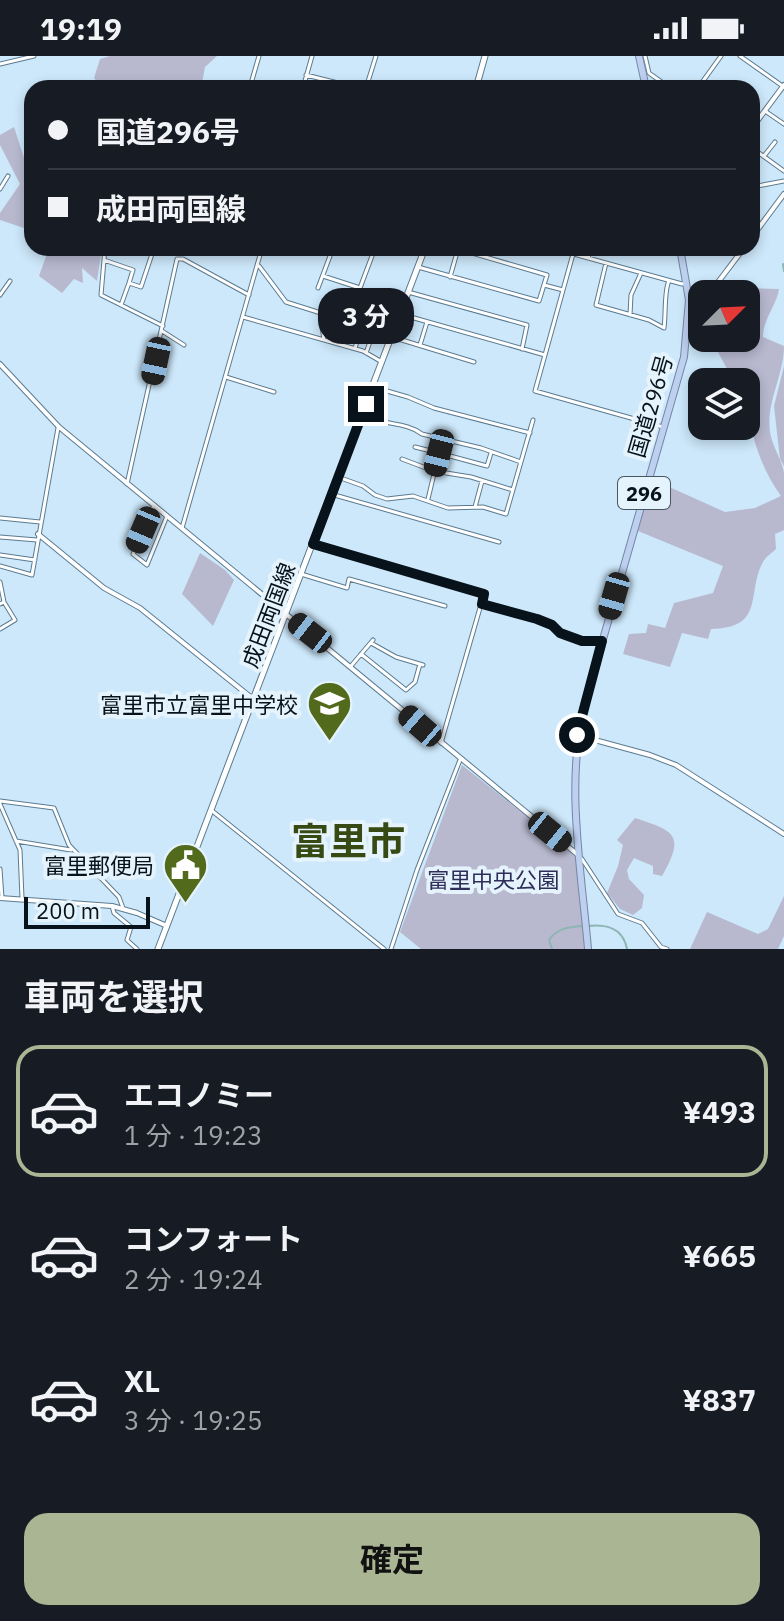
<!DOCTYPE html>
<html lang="ja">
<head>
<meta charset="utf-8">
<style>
  body { margin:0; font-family:"IBM Plex Sans","Noto Sans JP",sans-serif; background:#20242c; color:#f1f3f6; height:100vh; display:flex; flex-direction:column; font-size:30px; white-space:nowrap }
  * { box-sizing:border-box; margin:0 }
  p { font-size:26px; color:#9ea1a6 }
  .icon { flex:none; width:44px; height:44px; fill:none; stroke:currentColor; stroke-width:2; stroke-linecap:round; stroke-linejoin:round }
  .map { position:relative; height:893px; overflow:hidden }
  .side { display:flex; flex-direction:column; background:#171b24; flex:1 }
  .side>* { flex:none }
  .hud { position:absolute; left:24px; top:24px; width:736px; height:176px; border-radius:24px; box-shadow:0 4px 12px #0003; display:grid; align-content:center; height:176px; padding:0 24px; background:#171b24 }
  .needle { width:52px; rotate:66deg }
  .buttons { position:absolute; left:688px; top:224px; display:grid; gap:16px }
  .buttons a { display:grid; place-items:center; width:72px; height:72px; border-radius:16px; background:#171b24; box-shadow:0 4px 12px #0003; font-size:40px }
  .scale { position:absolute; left:24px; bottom:20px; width:126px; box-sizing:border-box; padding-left:8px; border:4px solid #07121a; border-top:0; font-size:22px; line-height:28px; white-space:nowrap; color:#07121a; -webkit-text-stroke:6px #e5f3fc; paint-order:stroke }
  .end { position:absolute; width:36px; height:36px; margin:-18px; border:10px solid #07121a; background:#fff; box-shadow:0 0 0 4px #fff }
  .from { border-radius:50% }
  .bubble { position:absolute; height:56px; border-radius:24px; background:#171b24; box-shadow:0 4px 12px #0003; font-size:26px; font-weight:700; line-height:56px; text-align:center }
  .car { position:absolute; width:24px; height:48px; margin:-24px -12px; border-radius:10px; box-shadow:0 0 6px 2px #0007; background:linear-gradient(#222 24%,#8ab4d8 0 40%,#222 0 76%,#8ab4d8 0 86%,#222 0) }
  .hud b { display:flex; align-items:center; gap:28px; height:76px; font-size:30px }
  .hud b+b { border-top:2px solid #363941 }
  .hud i { width:20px; height:20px; background:#f1f3f6 }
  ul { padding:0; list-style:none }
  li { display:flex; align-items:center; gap:24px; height:132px; margin:0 16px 12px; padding:0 8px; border:4px solid transparent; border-radius:24px }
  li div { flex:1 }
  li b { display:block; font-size:30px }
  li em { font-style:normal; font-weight:700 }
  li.on { border-color:#a9b593 }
  li>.icon { width:72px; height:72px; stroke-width:1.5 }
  h2 { padding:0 24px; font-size:36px; line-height:96px }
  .primary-button { display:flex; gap:16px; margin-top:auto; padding:16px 24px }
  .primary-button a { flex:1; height:92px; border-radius:24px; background:#a9b593; color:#111; font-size:32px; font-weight:700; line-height:92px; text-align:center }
  .status { display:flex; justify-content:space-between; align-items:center; height:56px; padding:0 40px; background:#171b24; direction:ltr }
  .status svg { height:22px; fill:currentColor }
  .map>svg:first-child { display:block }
</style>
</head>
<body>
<div class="status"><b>19:19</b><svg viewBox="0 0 49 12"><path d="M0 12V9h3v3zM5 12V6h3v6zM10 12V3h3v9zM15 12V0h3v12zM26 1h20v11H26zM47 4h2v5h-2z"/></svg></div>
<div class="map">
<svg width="784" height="893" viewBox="0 0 784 893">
  <rect width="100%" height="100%" fill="#cde8fb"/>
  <path fill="#b8b9cf" d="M110,0H217L205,11L201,32H103L94,22L100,3Z
    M14,71L27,111L32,112V178L24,172L0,164V157L20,128L0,89V79Z
    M49,192H102L97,225L82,212L83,227L74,223L62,237L39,220Z
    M729,227L745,232L779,233C776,251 763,263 763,281L784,290C784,319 766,346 770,376C772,390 782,404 784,417C784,435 784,455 784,474L775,478L776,493C772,497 765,501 763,506C746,537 766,572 711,573L708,583L682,577L670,611L623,598L629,578L646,577L648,568L665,572L674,547L713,537L723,510L638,475L644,449L657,452L667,430L725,456L755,452L781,440C758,409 746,365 746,326H734L711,283L746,282V238H720Z
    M784,310V410L780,403L774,350Z
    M200,497L225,514L234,524L213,570L182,538Z
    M462,709L578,801L585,893H421L400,876Z
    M635,762C674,775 686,778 662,820L653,818V810L634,802L627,814L629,823L644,839L642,852L633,859L620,853L607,837L618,810L623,789L617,784Z
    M784,840V880L778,893H690L707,856L758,878L768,873Z"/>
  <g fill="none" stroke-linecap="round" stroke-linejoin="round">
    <path stroke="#8cb5b3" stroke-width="2" d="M783,208L784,215
      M588,870C607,868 623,872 627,893
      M552,893L549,884C557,872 569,871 582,870"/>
    <defs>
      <path id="minor" d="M645,0L649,17L670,32
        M740,0L784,31
        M0,8L34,0
        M306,19L354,31
        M255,32L250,31L259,0
        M303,32L312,0
        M366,32L376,0
        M698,32L721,0
        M765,55L784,68
        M752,92L784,115
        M764,100L775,86
        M752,131L784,125
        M0,133L8,120
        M105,192L104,204L133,214L129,227L141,231L154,192
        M552,192L682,228L686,227
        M573,198L535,335L663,371
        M588,202L591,192
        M104,204L101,239L163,270
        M606,207L596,249L649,264L664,272C666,258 664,234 669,225
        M259,210L286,246L362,270L355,292
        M418,211L539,245L547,219L458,193L450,221
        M323,220L360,232L375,192
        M544,229L563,234
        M318,232L333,192
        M408,236L527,269L522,293
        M0,239L10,225
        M121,249L129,227
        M320,257L324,284
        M400,258L545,299
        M630,259L631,239L641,217
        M243,261L363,295L382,306
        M162,275L184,289
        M392,281L474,306
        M420,289L427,266
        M366,297L372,280
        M226,321L274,336
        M373,331L408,341L434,352L530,377
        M362,358C382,370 405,365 422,378L481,392L521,406
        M415,391L439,397L428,443
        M439,397L487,410L491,397
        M402,403L434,415L471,421L513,434
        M338,421L363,430L375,439L387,443L413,440L448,452L483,451L506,458L533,364
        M127,428L177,203H183L249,239
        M331,438L499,486
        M154,449L133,498L147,509L167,460
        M475,451L482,425
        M0,462L40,466
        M182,472L262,192
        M0,481L37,484
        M313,488L484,538L441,687
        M0,499L35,504
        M0,510L32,519L58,372
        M301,518L347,532L349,523L445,550
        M0,526L4,546L0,548
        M482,548L537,563L552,569L560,577L582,585H602
        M0,573L15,564L4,546
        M371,587L396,601L423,609
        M361,598L406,634L415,626L420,608
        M351,610L373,584
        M0,745L54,752L69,789L119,841L123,852
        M0,748L20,794L22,842
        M211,754L384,893
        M16,785L71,794
        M582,803L618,858L642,867L661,891L667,893
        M0,813L2,842
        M112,850L114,857L131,871L127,884L137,893
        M391,893L417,814L460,704"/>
      <path id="tertiary" d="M752,72L784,29
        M752,181L784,138
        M709,238L744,192
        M689,251L702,246
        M0,308L59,371L577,798
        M38,478L104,532L140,552L253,643
        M580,680L650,699L676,709L784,778
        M0,842L112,850L137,857L167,870"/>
      <path id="secondary" d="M476,32L485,0
        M158,893L425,192"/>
      <path id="trunk" d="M639,0L646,32
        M588,893C581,811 565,727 585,646L684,301L689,244L680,192"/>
    </defs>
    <use href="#minor" stroke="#5c7b90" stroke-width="5"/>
    <use href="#tertiary" stroke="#5c7b90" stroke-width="6"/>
    <use href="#secondary" stroke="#5c7b90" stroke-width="7"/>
    <use href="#trunk" stroke="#7486a2" stroke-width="8"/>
    <use href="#minor" stroke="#fff" stroke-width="3"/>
    <use href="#tertiary" stroke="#fff" stroke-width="4"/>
    <use href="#secondary" stroke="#fff" stroke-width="5"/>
    <use href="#trunk" stroke="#bed0f0" stroke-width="6"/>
  </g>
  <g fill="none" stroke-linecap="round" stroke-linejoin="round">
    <path stroke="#07121a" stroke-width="10" d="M366,348L313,488L484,538L482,548L537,563L552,569L560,577L582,585H602L577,679"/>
  </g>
  <defs>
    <symbol id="school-pin" viewBox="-11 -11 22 30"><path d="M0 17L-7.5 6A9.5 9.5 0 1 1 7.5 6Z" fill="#516a1b" stroke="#e5f3fc"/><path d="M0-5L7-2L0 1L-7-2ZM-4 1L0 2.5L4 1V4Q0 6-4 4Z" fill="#fff"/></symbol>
    <symbol id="civic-pin" viewBox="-11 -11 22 30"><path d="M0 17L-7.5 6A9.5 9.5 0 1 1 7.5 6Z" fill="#516a1b" stroke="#e5f3fc"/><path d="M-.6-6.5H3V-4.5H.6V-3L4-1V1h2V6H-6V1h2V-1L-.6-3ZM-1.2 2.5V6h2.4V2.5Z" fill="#fff"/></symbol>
  </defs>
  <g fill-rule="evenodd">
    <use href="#school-pin" x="304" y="622" width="51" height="69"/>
    <use href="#civic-pin" x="160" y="784" width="51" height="69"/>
  </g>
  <g text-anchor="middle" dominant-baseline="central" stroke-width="8" stroke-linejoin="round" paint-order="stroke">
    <rect fill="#e5f3fc" stroke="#4a565e" stroke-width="2" x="618" y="421" width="52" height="32" rx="6"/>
    <g font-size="20" font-weight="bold" fill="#07121a">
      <text x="644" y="437">296</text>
    </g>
    <g font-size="22" fill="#07121a" stroke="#e5f3fc">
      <text transform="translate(650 350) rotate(-74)">国道296号</text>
      <text transform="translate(268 559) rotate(-69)">成田両国線</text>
    </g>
    <g font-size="22" fill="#07121a" stroke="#e5f3fc" text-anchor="end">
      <text x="298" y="648">富里市立富里中学校</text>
      <text x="154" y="809">富里郵便局</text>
    </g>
    <g font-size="22" fill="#2f2e58" stroke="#e5f3fc">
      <text x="493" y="823">富里中央公園</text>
    </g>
    <g font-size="38" font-weight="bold" fill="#384a14" stroke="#e5f3fc">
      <text x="348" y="784">富里市</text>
    </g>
  </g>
</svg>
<div class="buttons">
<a><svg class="needle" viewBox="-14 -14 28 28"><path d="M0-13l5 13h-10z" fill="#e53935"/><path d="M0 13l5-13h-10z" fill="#9ea1a6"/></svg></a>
<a><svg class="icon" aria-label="layers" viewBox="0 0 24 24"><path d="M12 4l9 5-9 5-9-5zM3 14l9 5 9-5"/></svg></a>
</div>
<div class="scale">200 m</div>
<i class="end from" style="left:577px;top:679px"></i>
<i class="end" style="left:366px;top:348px"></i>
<div class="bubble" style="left:318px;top:232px;width:96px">3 分</div>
<i class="car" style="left:156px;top:305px;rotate:192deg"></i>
<i class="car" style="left:439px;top:397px;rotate:194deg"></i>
<i class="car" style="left:143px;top:474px;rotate:203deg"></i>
<i class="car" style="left:614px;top:540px;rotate:196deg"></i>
<i class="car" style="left:310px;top:577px;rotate:308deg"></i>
<i class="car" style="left:420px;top:670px;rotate:311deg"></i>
<i class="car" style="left:550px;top:776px;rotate:129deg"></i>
<div class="hud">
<b><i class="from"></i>国道296号</b>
<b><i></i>成田両国線</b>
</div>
</div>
<section class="side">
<h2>車両を選択</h2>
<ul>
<li class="on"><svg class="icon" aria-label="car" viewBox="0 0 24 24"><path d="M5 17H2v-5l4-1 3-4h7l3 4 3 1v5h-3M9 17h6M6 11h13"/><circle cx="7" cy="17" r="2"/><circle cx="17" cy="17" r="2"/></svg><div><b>エコノミー</b><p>1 分 · 19:23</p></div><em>¥493</em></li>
<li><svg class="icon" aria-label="car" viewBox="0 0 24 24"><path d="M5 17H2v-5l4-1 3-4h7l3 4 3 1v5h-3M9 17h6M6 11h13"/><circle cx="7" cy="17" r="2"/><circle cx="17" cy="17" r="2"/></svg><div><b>コンフォート</b><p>2 分 · 19:24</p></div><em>¥665</em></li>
<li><svg class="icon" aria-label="car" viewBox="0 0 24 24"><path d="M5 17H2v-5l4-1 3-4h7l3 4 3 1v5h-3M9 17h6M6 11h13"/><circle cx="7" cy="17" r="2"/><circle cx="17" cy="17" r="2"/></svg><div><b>XL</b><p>3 分 · 19:25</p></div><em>¥837</em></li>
</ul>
<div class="primary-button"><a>確定</a></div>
</section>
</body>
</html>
